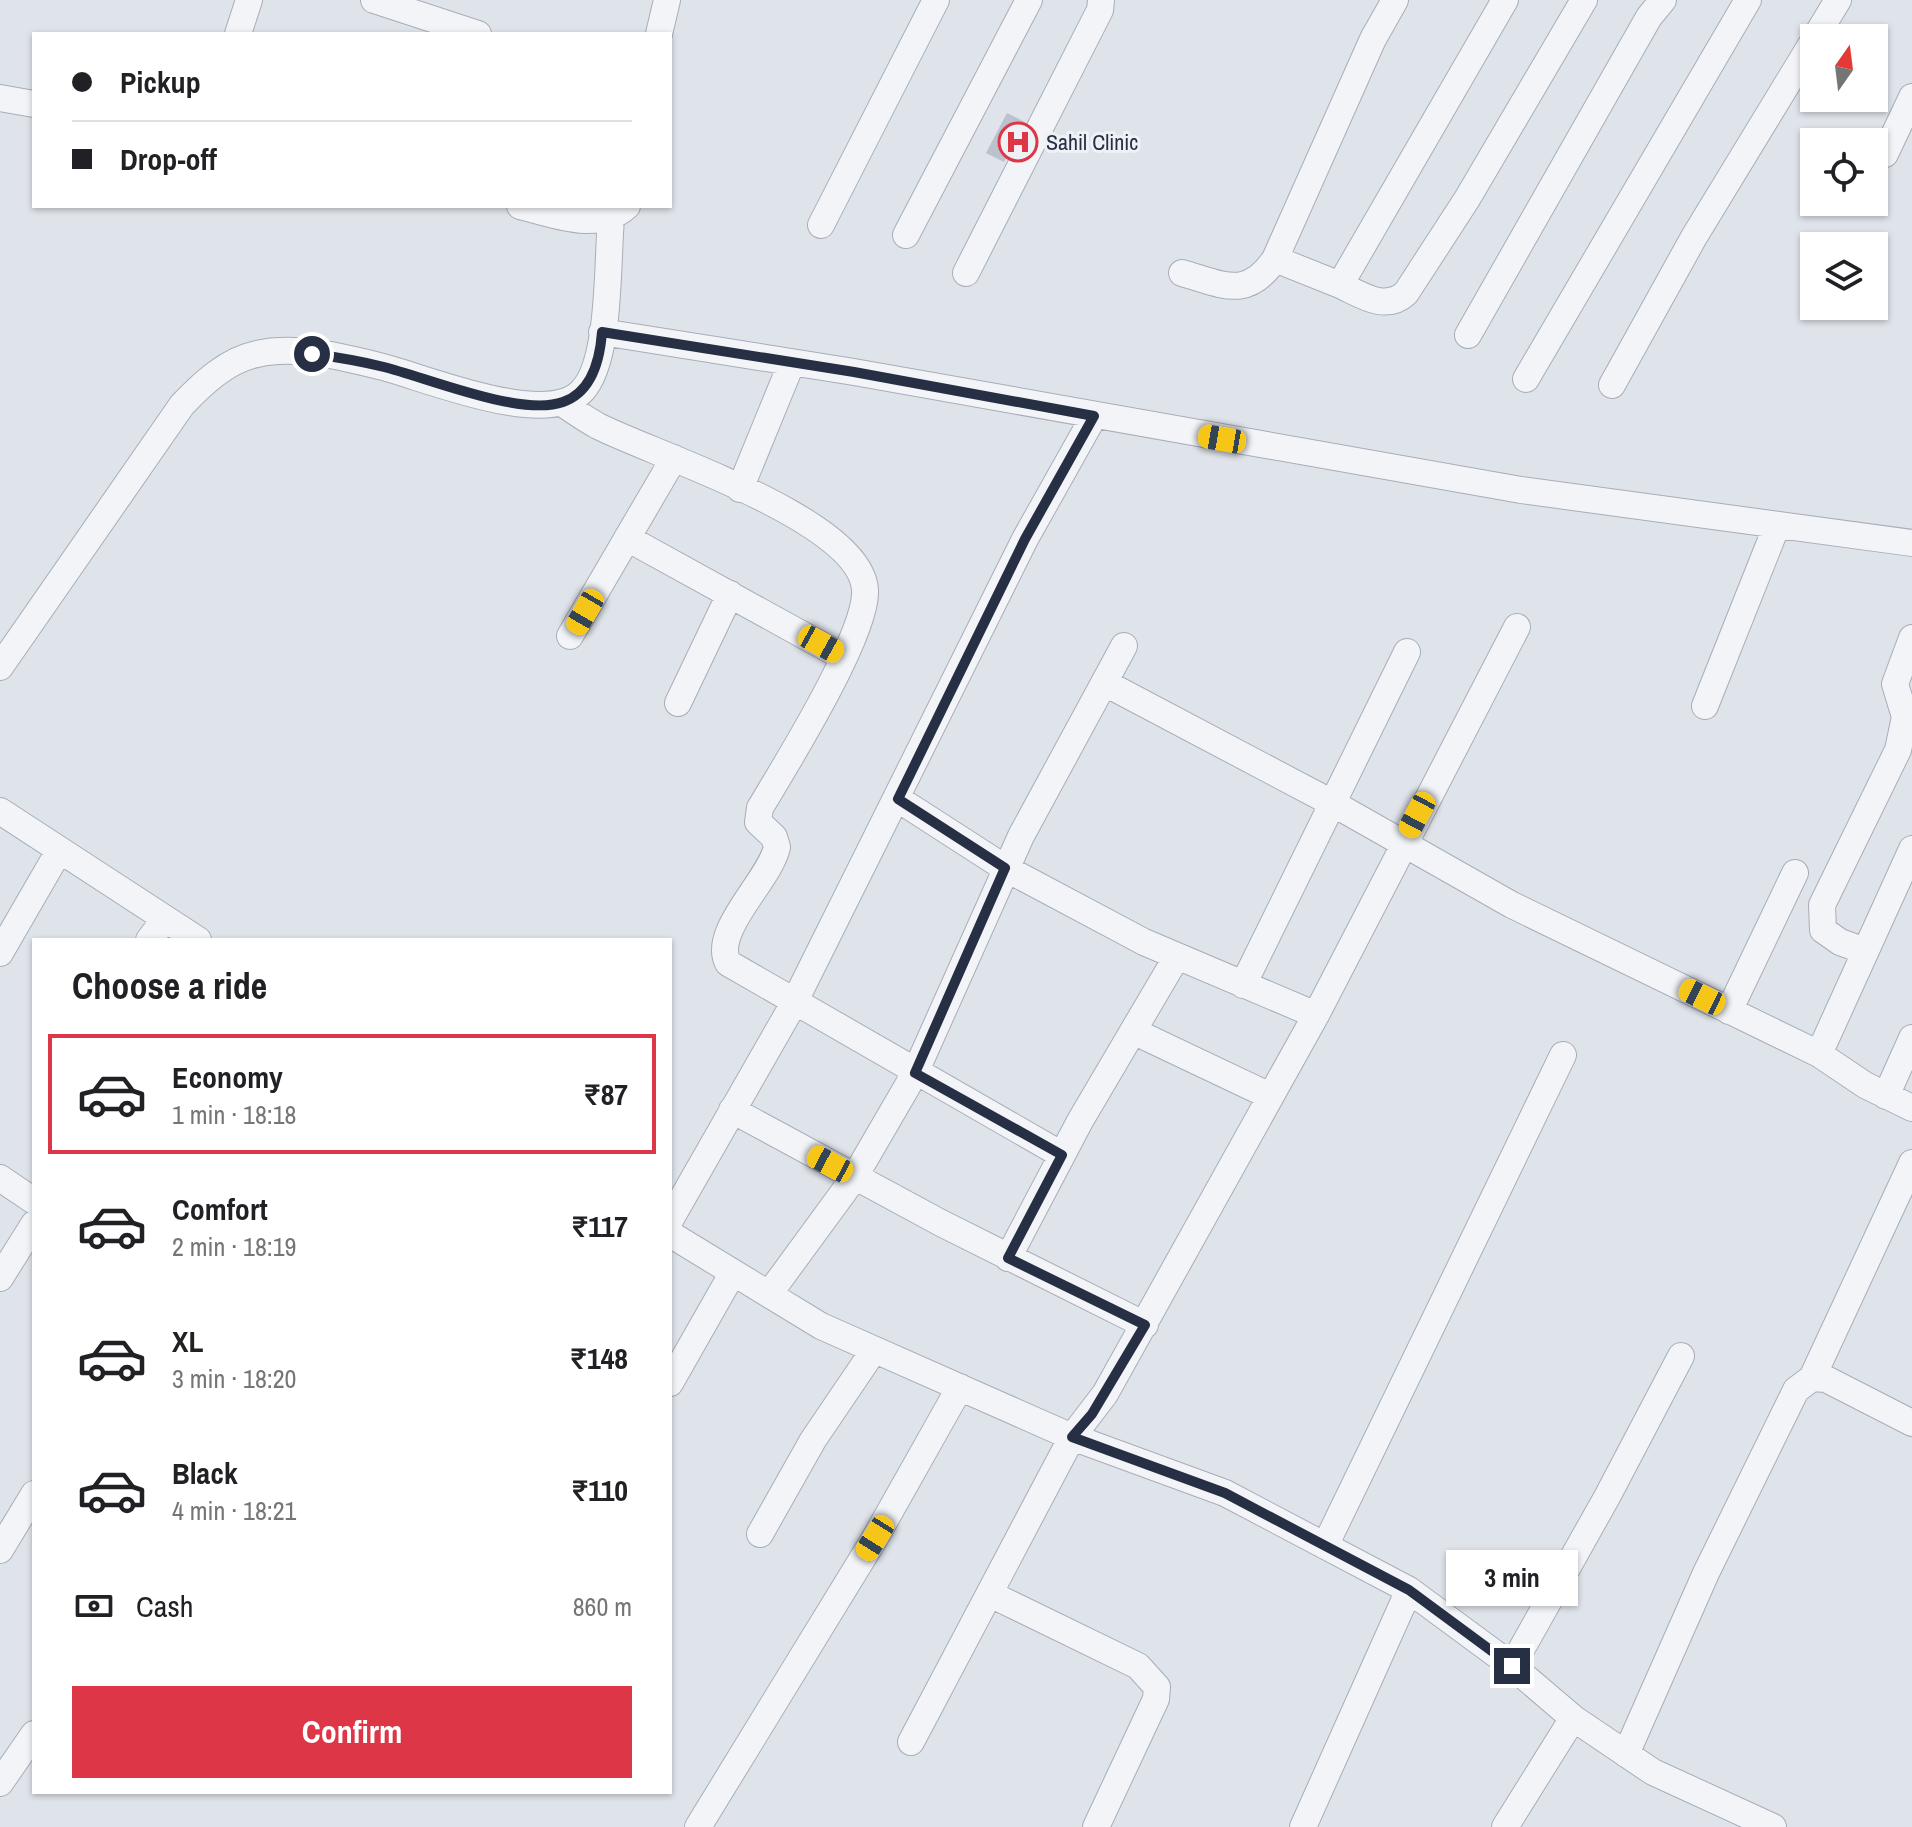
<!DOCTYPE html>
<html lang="en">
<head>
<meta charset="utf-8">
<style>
  body { margin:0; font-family:"Archivo Narrow",sans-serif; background:#f6f6f6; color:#202124; height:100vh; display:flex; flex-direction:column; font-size:30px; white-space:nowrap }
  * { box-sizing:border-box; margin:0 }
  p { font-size:26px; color:#757577 }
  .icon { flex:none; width:44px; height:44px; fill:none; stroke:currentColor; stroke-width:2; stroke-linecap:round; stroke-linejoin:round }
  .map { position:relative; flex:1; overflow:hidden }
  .drawer { position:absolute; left:32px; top:938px; width:640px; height:856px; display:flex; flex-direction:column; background:#fff; border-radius:0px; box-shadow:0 2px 6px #0004 }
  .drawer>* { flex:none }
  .top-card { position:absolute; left:32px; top:32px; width:640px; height:176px; border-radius:0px; box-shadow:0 2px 6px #0004; display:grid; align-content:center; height:176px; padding:0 40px; background:#fff }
  .needle { width:52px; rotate:14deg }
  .tools { position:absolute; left:1800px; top:24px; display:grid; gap:16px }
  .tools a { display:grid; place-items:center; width:88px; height:88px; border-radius:0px; background:#fff; box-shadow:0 2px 6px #0004; font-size:40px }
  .end { position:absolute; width:36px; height:36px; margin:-18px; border:10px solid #262f43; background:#fff; box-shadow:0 0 0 4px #fff }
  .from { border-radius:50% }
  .bubble { position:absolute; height:56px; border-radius:0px; background:#fff; box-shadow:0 2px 6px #0004; font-size:26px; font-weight:800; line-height:56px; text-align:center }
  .car { position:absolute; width:24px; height:48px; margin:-24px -12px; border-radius:10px; box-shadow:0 0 6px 2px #0007; background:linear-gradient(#f5c518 24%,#345 0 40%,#f5c518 0 76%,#345 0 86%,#f5c518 0) }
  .top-card b { display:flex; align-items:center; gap:28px; height:76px; font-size:30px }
  .top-card b+b { border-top:2px solid #e0e0e0 }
  .top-card i { width:20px; height:20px; background:#202124 }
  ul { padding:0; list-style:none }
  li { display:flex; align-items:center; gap:24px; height:120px; margin:0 16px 12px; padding:0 24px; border:4px solid transparent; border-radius:0px }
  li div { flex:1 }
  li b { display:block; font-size:30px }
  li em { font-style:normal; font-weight:800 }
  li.active { border-color:#dc3647 }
  li>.icon { width:72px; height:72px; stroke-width:1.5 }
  h2 { padding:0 40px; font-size:36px; line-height:96px }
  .pay { display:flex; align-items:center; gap:20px; height:88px; padding:0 40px; font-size:30px }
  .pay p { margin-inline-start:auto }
  .cta { display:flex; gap:16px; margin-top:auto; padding:16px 40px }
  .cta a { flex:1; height:92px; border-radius:0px; background:#dc3647; color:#fff; font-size:32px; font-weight:800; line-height:92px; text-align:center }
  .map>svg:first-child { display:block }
</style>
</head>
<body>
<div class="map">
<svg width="1912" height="1827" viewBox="0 0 1912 1827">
  <rect width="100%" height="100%" fill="#dfe3ea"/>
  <path fill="#bbc1cd" d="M1007,113L1025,122L1004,162L986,153Z"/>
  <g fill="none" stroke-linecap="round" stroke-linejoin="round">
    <defs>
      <path id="minor" d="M374,0L478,34
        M238,34L249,0
        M659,34L667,0
        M1815,38L1838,0
        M0,98L34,104
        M1885,154L1912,97
        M520,206C554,214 597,233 627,206
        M821,225L936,0
        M906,235L1029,0
        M1275,259L1373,39L1395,0
        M966,273L1100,10L1101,0
        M1182,273C1224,285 1247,300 1275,259L1340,285L1505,0
        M1340,285C1362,295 1385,312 1406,293L1467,199L1584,0
        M602,332L854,372L1521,490L1912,543
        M1468,335L1649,17L1663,0
        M1526,379L1748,0
        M1612,385L1694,237L1814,40
        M562,403C574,411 585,419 598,426C655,455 861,520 865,590C868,633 785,766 760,808L758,822L774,837L777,847C770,880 711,931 728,963L1062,1155
        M740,489L792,362
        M627,538L843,657
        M570,636L674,458
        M0,667L182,405C202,384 227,360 257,354C296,345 344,357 383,367C426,378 547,429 582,391C611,361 607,261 611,219
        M1105,683L1334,804L1512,905L1819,1054L1865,1085L1912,1108
        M678,703L730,594
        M1705,706L1777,525
        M898,799L1005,868L1144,942L1316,1015
        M0,811L198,940
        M149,940L165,919
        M1865,951L1840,942L1823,930L1822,905L1898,750L1905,717L1895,684L1912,638
        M0,953L59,851
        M1243,985L1407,652
        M1729,1011L1795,873
        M1133,1031L1270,1096
        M1819,1054L1912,849
        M1886,1096L1912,1038
        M732,1110L941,1223L1145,1325
        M0,1178L34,1201
        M670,1220L794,1003L1025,539L1094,416
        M670,1234L821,1326L1072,1437L1225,1493L1409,1590L1512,1666L1573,1718L1653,1772L1773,1827
        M1008,1258L1080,1121L1176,958
        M0,1278L34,1224
        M769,1294L854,1178L915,1073L1021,836L1124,646
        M1812,1378L1912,1163
        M670,1383L732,1274
        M760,1534L813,1440L874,1350
        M1325,1546L1563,1055
        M0,1550L34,1494
        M990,1594L1138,1666L1157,1687L1156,1699L1096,1827
        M1512,1666L1607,1497L1681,1356
        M911,1742L1072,1437L1105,1394L1316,1015L1517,627
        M1626,1754L1706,1573L1796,1390L1812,1378L1826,1379L1912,1423
        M0,1783L34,1734
        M698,1827L875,1538L960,1387
        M1303,1827L1409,1590
        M1505,1827L1573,1718"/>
    </defs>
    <use href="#minor" stroke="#a8adb8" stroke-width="28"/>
    <use href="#minor" stroke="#f2f4f8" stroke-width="26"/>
  </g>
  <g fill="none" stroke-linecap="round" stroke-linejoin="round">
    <path stroke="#262f43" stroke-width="10" d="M312,354C336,357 360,361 384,367C428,378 521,417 563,402C592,392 600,359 602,332L854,372L1094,416L1025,539L898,799L1005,868L915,1073L1062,1155L1008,1258L1145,1325L1092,1414L1072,1437L1225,1493L1409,1590L1512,1666"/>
  </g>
  <defs>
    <symbol id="hospital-ring" viewBox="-11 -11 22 22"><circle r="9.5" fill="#eef2f7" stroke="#dc3647" stroke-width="1.5"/><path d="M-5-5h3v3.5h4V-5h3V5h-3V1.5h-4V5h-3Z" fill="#dc3647"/></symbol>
  </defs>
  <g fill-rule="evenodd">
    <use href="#hospital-ring" x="996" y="120" width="44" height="44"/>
  </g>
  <g text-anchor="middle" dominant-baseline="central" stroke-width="6" stroke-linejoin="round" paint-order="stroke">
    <g font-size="22" fill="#262f43" stroke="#eef2f7" text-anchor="start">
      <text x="1046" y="142">Sahil Clinic</text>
    </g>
  </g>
</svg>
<div class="tools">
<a><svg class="needle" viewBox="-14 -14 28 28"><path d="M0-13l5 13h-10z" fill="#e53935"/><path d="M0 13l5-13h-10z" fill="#757577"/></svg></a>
<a><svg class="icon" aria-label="locate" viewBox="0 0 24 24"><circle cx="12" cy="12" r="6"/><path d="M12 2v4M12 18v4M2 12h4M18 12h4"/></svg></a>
<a><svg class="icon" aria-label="layers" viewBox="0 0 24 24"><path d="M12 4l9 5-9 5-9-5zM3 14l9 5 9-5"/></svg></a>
</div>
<i class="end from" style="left:312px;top:354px"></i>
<i class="end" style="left:1512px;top:1666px"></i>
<div class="bubble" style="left:1446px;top:1550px;width:132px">3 min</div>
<i class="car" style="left:1222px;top:439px;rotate:280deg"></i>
<i class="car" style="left:585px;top:612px;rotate:210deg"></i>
<i class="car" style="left:821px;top:644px;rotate:119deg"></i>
<i class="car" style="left:1417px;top:815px;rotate:208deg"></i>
<i class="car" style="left:1702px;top:997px;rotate:296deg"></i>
<i class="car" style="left:830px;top:1164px;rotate:298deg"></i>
<i class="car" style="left:875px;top:1538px;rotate:212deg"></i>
<div class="top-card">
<b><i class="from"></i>Pickup</b>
<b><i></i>Drop-off</b>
</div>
<section class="drawer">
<h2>Choose a ride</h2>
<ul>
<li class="active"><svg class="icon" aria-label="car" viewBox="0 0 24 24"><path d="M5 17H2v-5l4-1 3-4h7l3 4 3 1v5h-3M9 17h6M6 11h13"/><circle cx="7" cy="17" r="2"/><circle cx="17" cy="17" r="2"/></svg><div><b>Economy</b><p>1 min · 18:18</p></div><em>₹87</em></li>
<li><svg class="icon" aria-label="car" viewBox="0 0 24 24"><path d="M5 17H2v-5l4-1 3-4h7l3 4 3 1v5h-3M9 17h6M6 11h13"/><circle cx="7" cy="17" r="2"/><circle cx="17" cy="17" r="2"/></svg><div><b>Comfort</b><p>2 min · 18:19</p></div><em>₹117</em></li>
<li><svg class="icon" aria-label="car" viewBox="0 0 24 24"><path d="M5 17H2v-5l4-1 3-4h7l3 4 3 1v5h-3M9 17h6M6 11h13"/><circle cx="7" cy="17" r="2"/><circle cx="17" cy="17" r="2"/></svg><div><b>XL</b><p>3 min · 18:20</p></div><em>₹148</em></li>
<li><svg class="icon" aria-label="car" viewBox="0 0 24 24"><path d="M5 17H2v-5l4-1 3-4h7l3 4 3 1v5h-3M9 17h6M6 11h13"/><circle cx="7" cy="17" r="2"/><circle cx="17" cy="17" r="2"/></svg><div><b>Black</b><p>4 min · 18:21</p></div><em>₹110</em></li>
</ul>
<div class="pay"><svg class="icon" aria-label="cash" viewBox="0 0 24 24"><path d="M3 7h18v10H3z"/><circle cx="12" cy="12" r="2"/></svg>Cash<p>860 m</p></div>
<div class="cta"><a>Confirm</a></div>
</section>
</div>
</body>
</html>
